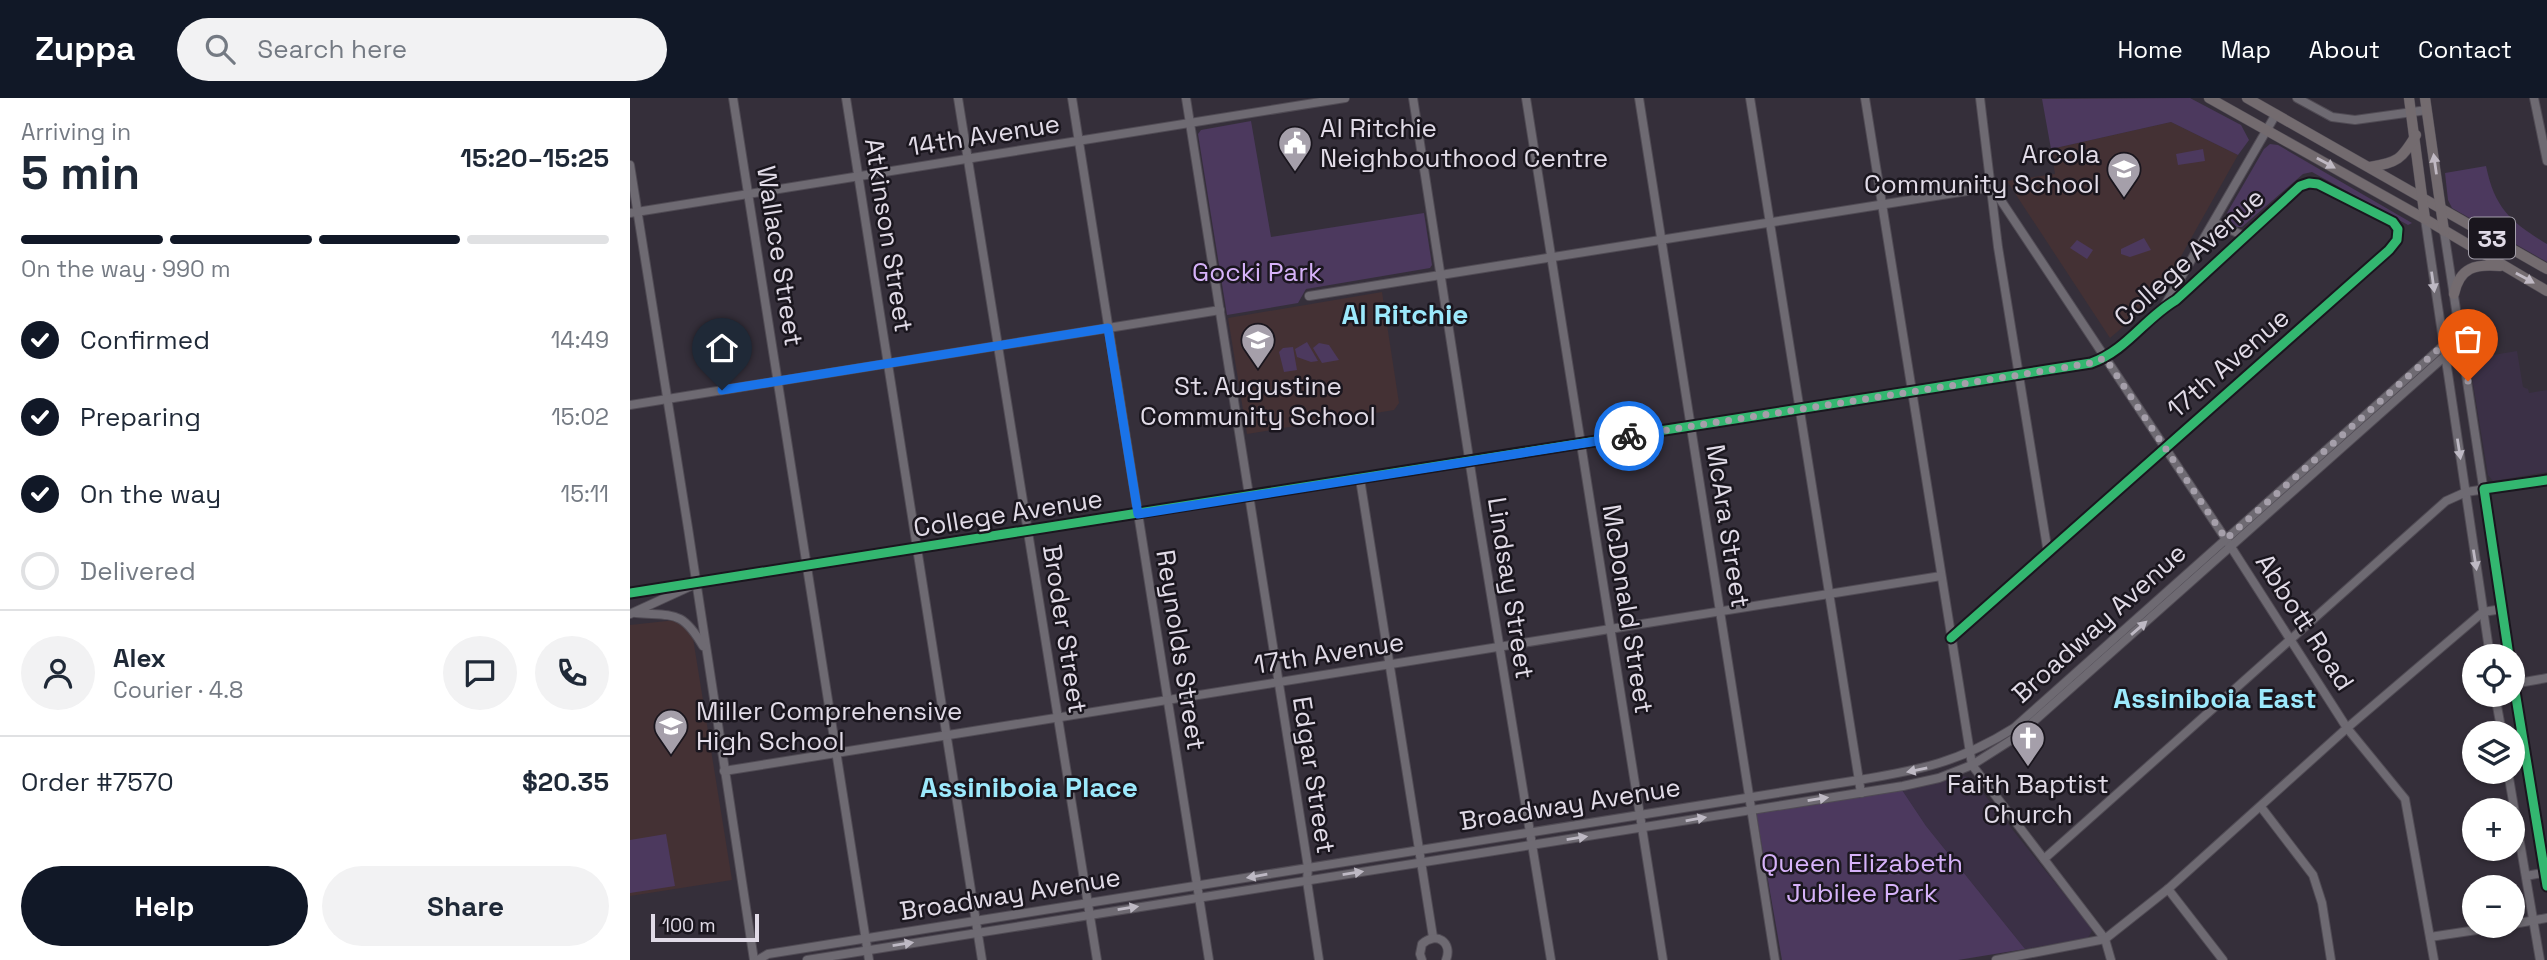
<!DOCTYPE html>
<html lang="en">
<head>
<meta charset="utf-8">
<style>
  :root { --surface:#fff; --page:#f2f2f3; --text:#1f2937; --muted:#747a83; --line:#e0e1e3; --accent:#111827 }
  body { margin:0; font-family:"Space Grotesk",sans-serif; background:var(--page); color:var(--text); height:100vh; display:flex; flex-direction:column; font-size:26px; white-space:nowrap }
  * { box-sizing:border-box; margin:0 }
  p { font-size:23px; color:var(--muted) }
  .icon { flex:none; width:38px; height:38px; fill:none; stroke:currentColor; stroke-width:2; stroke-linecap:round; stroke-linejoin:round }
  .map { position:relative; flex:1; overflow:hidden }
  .panel { display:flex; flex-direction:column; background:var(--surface); width:630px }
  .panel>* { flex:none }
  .controls { position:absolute; left:1832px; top:546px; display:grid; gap:14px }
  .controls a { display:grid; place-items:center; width:63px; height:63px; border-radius:50%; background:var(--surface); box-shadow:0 2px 5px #0004; font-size:35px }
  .scale { position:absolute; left:21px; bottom:18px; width:108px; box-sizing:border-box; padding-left:7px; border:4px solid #e1dbe7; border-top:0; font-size:19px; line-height:24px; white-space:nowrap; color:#e1dbe7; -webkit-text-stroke:5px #1a161e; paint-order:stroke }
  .pin { position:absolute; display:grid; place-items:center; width:60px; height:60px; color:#fff; margin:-72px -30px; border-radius:50% 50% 50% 0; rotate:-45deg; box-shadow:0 0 7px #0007 }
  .pin .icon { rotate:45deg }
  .courier { position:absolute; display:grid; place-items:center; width:70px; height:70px; margin:-35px; border:5px solid #1a73e8; border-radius:50%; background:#fff; color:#222; box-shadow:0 2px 9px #0007 }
  .headline em { font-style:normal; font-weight:600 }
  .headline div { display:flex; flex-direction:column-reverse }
  .headline { display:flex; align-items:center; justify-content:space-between; height:119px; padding:0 21px }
  h1 { font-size:46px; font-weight:600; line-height:52px }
  .bar { display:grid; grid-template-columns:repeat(4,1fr); gap:10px 7px; align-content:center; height:84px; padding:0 21px }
  .bar i { height:9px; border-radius:5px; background:var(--line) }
  .bar .on { background:var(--accent) }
  .bar p { grid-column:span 4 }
  .line { display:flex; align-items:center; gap:18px; padding:0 21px; border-top:2px solid var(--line) }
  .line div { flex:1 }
  .round { display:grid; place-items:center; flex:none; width:74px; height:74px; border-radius:37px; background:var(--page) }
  ol { padding:0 21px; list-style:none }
  li { display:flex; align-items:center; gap:21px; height:77px }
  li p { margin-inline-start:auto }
  li .icon { padding:7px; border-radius:50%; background:var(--accent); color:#fff; stroke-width:4 }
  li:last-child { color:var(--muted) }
  li i { width:38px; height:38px; border:4px solid var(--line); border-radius:50% }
  .cta { display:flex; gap:14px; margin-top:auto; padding:14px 21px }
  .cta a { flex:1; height:80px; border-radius:42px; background:var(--accent); color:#fff; font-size:28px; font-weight:600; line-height:80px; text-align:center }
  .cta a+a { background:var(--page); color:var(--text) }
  header { display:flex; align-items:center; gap:42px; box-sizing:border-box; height:98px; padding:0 35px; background:var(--accent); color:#fff }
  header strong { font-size:33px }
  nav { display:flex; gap:38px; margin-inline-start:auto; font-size:24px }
  .search { width:490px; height:63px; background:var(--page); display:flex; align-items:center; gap:18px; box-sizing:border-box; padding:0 24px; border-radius:38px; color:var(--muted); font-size:26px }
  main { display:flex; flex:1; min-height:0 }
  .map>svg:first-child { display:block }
  .built { fill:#3b3046 }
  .education { fill:#443134 }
  .green { fill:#4c395e }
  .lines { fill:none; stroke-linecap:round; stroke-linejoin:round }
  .minor-casing { stroke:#504b54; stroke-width:10 }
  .major-casing { stroke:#504b54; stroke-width:11 }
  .minor { stroke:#6e6a72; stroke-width:8 }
  .major { stroke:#736b6f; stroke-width:10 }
  .cycleway-casing { stroke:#1a161e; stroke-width:13 }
  .cycleway { stroke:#33b770; stroke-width:9 }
  .oneway { fill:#c0b9c3 }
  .oneway2 { fill:#beb9c4 }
  .done { stroke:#a59faa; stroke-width:7; stroke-dasharray:0 12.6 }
  .route { stroke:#1a73e8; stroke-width:9 }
  .labels { text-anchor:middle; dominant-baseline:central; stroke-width:5; stroke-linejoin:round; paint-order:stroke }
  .shield { fill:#1a161e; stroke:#a5a0ab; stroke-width:2 }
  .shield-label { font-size:24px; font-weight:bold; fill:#e1dbe7 }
  .poi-label { font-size:26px; fill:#e1dbe7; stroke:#1a161e; text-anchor:start }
  .street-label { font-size:26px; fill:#e1dbe7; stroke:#1a161e }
  .park-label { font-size:26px; fill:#d6b2f9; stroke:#1a161e }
  .neighbourhood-label { font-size:28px; font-weight:bold; fill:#9ce9fc; stroke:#1a161e }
</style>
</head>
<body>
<header>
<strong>Zuppa</strong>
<div class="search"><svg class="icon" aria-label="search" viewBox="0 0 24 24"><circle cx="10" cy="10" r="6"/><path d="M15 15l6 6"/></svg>Search here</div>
<nav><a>Home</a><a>Map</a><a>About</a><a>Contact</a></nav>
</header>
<main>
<section class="panel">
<div class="headline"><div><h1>5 min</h1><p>Arriving in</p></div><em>15:20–15:25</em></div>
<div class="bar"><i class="on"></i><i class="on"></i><i class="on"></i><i></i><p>On the way · 990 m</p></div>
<ol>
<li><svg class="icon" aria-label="check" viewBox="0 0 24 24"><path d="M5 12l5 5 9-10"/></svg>Confirmed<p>14:49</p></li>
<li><svg class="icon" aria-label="check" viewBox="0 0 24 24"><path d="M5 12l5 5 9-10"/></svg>Preparing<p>15:02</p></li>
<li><svg class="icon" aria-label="check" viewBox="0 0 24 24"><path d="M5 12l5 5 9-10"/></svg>On the way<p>15:11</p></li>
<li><i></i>Delivered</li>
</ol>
<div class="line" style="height:126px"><a class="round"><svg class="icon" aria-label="person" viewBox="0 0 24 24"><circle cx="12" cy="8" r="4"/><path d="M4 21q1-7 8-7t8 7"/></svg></a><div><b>Alex</b><p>Courier · 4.8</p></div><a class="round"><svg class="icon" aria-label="chat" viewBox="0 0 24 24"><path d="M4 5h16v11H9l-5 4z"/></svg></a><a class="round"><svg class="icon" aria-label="phone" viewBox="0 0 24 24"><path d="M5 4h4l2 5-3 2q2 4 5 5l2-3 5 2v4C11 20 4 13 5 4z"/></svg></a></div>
<div class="line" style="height:91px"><div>Order #7570</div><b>$20.35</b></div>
<div class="cta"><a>Help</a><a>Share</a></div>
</section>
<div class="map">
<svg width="1917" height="862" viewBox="0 0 1917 862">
  <rect width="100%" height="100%" fill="#352f3a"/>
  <g class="built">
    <polygon points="1887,253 1893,289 1898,291 1899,295 1917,292 1917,374 1863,383 1858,377 1839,261"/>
    <polygon points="1329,677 1341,680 1459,827 1462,833 1458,840 1395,851 1296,728 1272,692"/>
  </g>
  <g class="education">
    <polygon points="1541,24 1608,57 1528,199 1480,240 1377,83 1425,76 1421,51"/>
    <polygon points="752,194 769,305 764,312 617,336 598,220"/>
    <polygon points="46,522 62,534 102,782 0,798 0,527"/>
  </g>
  <g class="green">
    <polygon points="1560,0 1611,27 1619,42 1608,57 1541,24 1421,51 1412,1"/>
    <polygon points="621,23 641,139 794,115 802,167 800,170 676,191 668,205 597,217 568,36 571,32"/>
    <polygon points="1640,46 1648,47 1782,125 1778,127 1682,74 1673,76 1612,129 1607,129 1597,121 1597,115 1634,51"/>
    <polygon points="1573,51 1575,63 1548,67 1546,56"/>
    <path d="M1856,68c9,43 25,56 61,78v18l-95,-54 -4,-8 -3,-27z"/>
    <polygon points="1514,140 1521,152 1500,159 1491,156 1491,151"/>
    <polygon points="1447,142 1463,152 1457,161 1440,150"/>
    <polygon points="677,244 688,263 681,264 667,259 665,251"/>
    <polygon points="689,245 699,247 709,262 692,265 683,250"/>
    <polygon points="663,249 667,272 654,274 649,254 653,250"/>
    <polygon points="1272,692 1296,728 1395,851 1328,862 1152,862 1126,714"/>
    <polygon points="36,736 45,788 0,795 0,742"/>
  </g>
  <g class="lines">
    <g class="minor-casing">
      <g id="minor">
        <polyline points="103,0 239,862"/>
        <polyline points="216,0 352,862"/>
        <polyline points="328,0 467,862"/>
        <polyline points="442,0 579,862"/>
        <polyline points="556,0 678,769 677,783 689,862"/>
        <polyline points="783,0 848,418 921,862"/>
        <polyline points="896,0 1033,862"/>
        <polyline points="1009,0 1145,862"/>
        <polyline points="1120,0 1231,695"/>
        <polyline points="1235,0 1342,667 1475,841 1481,862"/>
        <polyline points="1350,0 1368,149 1418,455"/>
        <polyline points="1667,0 1702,19 1725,22 1797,12"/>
        <polyline points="1904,0 1917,63"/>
        <polyline points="0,67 58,430 124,862"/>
        <polyline points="1362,89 1601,449 1717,630 1775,701 1804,862"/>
        <polyline points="0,115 715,0"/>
        <polyline points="1795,121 1860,558"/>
        <polyline points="1584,124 1616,139"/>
        <polyline points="1814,133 1879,558"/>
        <polyline points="679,198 1362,89"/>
        <polyline points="1535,207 1646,16"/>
        <polyline points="0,307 590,212"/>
        <polyline points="730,381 803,839"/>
        <path d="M0,495l1461,-230c35,-12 54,-45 85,-63l124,-114 9,-3 9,1 75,38 5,7 -1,11 -8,10 -438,388"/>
        <path d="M6,515c38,3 46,-3 67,33"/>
        <polyline points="0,516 61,488"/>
        <polyline points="1883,581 1917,788"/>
        <polyline points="1883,586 1917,580"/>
        <polyline points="1865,597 1872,635"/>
        <polyline points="94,673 1311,478"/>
        <polyline points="1878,674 1910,862"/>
        <polyline points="1631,709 1683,777 1692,805 1701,862"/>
        <polyline points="1414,761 1816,403 1836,394 1917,382"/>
        <polyline points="1896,778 1917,774"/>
        <polyline points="1538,791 1593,862"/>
        <polyline points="1883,826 1917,820"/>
        <polyline points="1800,839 1873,828"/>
        <path d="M128,862l10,-6 1091,-174c61,-10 101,-18 155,-52l429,-382 18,-11"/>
        <polyline points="177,862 1273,688 1309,680 1342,667 1386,639 1814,259 1829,239"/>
        <path d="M792,862l-2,-6 2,-10c14,-13 31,-2 24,16"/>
        <polyline points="1366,862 1475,841 1538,791 1717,630 1853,514 1872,511"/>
      </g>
    </g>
    <g class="major-casing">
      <g id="major">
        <polyline points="1579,0 1795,121 1917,193"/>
        <polyline points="1617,0 1917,171"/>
        <polyline points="1779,0 1795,121"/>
        <polyline points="1795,0 1814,133"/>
        <path d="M1740,69c28,-5 31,-7 46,-32"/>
        <path d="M1824,196c6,-27 21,-30 46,-28"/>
      </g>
    </g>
    <use href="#minor" class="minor"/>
    <use href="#major" class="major"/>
    <g class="cycleway-casing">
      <g id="cycleway">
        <path d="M0,495l1461,-230c35,-12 54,-45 85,-63l124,-114 9,-3 9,1 75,38 5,7 -1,11 -8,10 -438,388"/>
        <polyline points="1879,558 1854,391 1917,382"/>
        <polyline points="1883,581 1917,788"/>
      </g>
    </g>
    <use href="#cycleway" class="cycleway"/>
  </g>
  <defs><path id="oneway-solid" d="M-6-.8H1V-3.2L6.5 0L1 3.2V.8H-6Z" transform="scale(1.75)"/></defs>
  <g class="oneway">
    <use href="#oneway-solid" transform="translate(1696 65) rotate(29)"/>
    <use href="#oneway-solid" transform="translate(1805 66) rotate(-98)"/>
    <use href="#oneway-solid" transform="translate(1895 180) rotate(29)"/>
  </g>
  <g class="oneway2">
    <use href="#oneway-solid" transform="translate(1803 184) rotate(82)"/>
    <use href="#oneway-solid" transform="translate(1829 351) rotate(81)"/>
    <use href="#oneway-solid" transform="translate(1845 462) rotate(81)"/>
    <use href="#oneway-solid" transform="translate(1509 530) rotate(-41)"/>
    <use href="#oneway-solid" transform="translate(1287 672) rotate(168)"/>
    <use href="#oneway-solid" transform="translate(1188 701) rotate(-9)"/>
    <use href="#oneway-solid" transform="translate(1066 721) rotate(-10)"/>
    <use href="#oneway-solid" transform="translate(947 740) rotate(-9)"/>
    <use href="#oneway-solid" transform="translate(723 775) rotate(-9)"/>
    <use href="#oneway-solid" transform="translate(627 778) rotate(170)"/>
    <use href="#oneway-solid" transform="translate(498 810) rotate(-9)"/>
    <use href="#oneway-solid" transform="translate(273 846) rotate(-9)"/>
  </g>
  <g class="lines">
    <polyline class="done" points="999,338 1389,277 1461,265 1475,260 1596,441 1812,248 1831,237 1838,283"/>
    <polyline class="route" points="92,292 478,230 508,416 999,338"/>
  </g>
  <defs>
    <g id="civic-pin" transform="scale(1.75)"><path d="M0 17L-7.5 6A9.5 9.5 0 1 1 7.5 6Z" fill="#a59faa" stroke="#1a161e"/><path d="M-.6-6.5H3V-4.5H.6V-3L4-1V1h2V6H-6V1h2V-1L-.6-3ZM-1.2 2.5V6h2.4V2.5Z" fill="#fff"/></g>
    <g id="school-pin" transform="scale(1.75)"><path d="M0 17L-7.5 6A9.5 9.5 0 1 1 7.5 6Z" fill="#a59faa" stroke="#1a161e"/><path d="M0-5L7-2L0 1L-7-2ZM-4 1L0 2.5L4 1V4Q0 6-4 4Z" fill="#fff"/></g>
    <g id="church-pin" transform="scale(1.75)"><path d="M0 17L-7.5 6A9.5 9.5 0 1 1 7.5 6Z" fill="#a59faa" stroke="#1a161e"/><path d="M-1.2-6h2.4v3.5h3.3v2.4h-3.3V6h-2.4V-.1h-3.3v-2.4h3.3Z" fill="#fff"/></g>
  </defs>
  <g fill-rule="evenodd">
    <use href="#civic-pin" x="665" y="45"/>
    <use href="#school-pin" x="1494" y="71"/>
    <use href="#school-pin" x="628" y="242"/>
    <use href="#school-pin" x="41" y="628"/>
    <use href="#church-pin" x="1398" y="640"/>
  </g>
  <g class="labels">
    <rect class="shield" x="1839" y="119.5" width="46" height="41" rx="5"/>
    <g class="shield-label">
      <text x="1862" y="140">33</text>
    </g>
    <g class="poi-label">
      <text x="690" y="30">Al Ritchie<tspan x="690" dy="30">Neighbouthood Centre</tspan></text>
      <text x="1470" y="56" text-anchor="end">Arcola<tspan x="1470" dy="30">Community School</tspan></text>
      <text x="628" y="288" text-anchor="middle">St. Augustine<tspan x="628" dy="30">Community School</tspan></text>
      <text x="66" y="613">Miller Comprehensive<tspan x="66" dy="30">High School</tspan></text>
      <text x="1398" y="686" text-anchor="middle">Faith Baptist<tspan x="1398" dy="30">Church</tspan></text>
    </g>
    <g class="street-label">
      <text transform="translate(354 37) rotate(-9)">14th Avenue</text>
      <text transform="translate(259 137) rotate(81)">Atkinson Street</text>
      <text transform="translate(150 158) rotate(81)">Wallace Street</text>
      <text transform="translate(1559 159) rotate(-42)">College Avenue</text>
      <text transform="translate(1598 265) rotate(-41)">17th Avenue</text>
      <text transform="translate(378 415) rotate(-9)">College Avenue</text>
      <text transform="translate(1098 428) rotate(81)">McAra Street</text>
      <text transform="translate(881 490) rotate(81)">Lindsay Street</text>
      <text transform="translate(998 511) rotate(81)">McDonald Street</text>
      <text transform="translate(1675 524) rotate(57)">Abbott Road</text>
      <text transform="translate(1469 525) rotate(-42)">Broadway Avenue</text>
      <text transform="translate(435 531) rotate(81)">Broder Street</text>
      <text transform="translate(551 552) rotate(81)">Reynolds Street</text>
      <text transform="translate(699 555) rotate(-9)">17th Avenue</text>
      <text transform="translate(684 677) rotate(81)">Edgar Street</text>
      <text transform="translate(940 706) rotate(-9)">Broadway Avenue</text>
      <text transform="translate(380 796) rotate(-9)">Broadway Avenue</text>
    </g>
    <g class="park-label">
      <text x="627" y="174">Gocki Park</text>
      <text x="1232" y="765">Queen Elizabeth<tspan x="1232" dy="30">Jubilee Park</tspan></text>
    </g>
    <g class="neighbourhood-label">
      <text x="775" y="216">Al Ritchie</text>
      <text x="1585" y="600">Assiniboia East</text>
      <text x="399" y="689">Assiniboia Place</text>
    </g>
  </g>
</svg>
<div class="controls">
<a><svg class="icon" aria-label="locate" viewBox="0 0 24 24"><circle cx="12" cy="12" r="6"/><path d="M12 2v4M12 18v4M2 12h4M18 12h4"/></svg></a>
<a><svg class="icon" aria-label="layers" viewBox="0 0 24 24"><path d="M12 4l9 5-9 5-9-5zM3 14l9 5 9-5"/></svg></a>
<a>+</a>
<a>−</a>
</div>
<div class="scale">100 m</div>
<div class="pin" style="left:1838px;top:283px;background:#ea580c"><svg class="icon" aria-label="bag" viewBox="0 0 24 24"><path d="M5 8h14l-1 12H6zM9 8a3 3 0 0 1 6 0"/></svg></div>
<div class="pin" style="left:92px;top:292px;background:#1f2937"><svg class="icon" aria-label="home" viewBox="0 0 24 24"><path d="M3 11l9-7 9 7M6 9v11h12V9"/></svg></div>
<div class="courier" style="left:999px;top:338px"><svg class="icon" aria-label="bike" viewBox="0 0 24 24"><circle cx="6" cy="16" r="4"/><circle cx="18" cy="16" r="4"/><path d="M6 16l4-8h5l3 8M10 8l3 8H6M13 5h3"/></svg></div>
</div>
</main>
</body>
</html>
